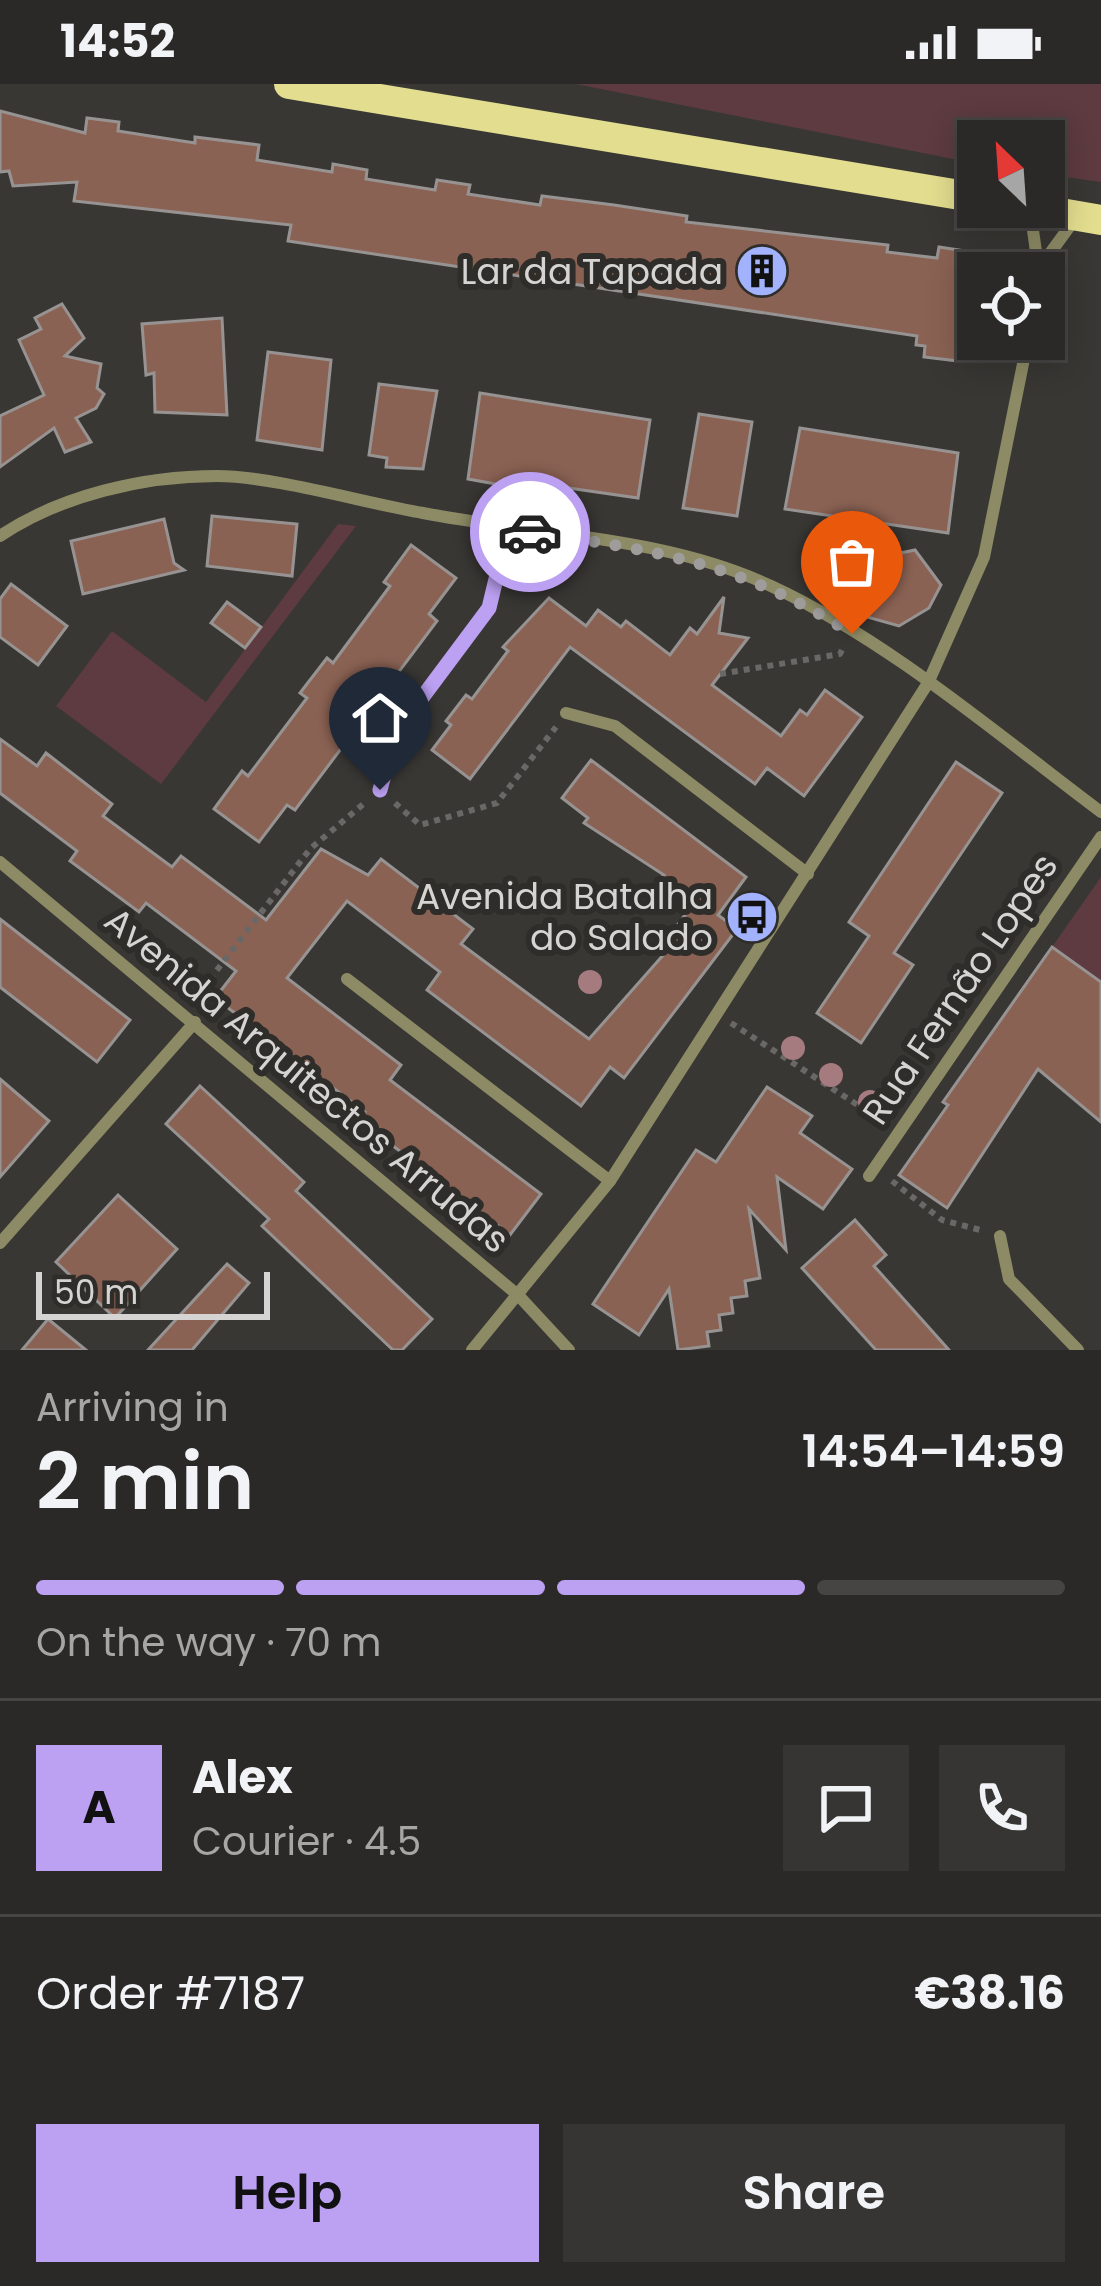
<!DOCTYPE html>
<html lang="en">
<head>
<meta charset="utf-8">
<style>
  :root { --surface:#2b2927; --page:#373533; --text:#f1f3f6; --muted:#a6a6a7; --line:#474544; --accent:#bca0f2 }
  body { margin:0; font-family:Poppins,sans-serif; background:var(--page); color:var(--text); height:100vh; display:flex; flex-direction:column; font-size:45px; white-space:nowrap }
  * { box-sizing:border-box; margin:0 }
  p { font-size:39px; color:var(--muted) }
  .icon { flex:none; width:66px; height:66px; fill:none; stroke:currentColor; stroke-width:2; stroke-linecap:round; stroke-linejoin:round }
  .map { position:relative; height:1266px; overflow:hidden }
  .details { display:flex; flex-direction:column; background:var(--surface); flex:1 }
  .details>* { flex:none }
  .needle { width:78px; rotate:335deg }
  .buttons { position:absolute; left:957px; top:36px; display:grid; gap:24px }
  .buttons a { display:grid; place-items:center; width:108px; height:108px; border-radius:0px; background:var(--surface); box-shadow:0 6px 30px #0003,0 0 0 3px var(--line); font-size:60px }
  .scale { position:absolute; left:36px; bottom:30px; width:234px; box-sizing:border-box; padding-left:12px; border:6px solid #d5d4d2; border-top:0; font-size:33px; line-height:42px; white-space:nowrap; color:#d5d4d2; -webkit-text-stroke:9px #2f2d2a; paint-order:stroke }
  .pin { position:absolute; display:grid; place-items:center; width:102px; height:102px; color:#fff; margin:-123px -51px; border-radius:50% 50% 50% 0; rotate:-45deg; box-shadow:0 0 12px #0007 }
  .pin .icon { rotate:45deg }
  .courier { position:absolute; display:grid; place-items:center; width:120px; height:120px; margin:-60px; border:9px solid #bca0f2; border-radius:50%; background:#fff; color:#222; box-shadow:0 3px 15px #0007 }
  .summary em { font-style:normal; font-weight:600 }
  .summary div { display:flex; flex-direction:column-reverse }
  .summary { display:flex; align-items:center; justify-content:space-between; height:204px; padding:0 36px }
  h1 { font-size:78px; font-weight:600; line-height:90px }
  .bar { display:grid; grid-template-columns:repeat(4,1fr); gap:18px 12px; align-content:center; height:144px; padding:0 36px }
  .bar i { height:15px; border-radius:9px; background:var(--line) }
  .bar .on { background:var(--accent) }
  .bar p { grid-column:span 4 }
  .line { display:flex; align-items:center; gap:30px; padding:0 36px; border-top:3px solid var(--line) }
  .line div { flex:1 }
  .round { display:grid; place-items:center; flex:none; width:126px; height:126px; border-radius:0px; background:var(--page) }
  .action { display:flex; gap:24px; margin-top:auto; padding:24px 36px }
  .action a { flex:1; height:138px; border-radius:0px; background:var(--accent); color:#111; font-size:48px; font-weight:600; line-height:138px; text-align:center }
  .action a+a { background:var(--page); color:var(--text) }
  .status { display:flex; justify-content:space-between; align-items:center; height:84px; padding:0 60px; background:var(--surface); direction:ltr }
  .status svg { height:33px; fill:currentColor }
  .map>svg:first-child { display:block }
  .green { fill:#5d3b40 }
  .building { fill:#8a6253; stroke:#979392; stroke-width:3 }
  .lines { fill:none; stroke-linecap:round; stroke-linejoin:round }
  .path { stroke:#6a6866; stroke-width:6; stroke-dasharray:6 6; stroke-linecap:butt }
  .minor { stroke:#8d8b65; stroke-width:12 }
  .primary { stroke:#e3dd8f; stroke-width:30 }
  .tree { fill:#a57b7f }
  .done { stroke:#9e9d9b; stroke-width:12; stroke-dasharray:0 21.6 }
  .route { stroke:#bca0f2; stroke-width:15 }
  .labels { text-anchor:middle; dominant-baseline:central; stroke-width:12; stroke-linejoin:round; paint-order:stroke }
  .poi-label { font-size:36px; fill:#d5d4d2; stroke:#2f2d2a; text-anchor:end }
  .street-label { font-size:36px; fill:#d5d4d2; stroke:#2f2d2a }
</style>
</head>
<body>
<div class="status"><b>14:52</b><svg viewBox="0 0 49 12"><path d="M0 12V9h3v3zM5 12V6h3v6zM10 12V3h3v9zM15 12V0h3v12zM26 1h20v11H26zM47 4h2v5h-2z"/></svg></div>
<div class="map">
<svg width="1101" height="1266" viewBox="0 0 1101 1266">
  <rect width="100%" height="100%" fill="#393734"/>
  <g class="green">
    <polygon points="576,0 1101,0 1101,98 1044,90 1044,57 978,57 978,80"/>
    <polygon points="338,440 356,442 161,700 56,622 112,547 206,618"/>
    <polygon points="1101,793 1101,897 1100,897 1052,863"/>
  </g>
  <g class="building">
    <polygon points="0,27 85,49 87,34 119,38 118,47 195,59 195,53 259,61 257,76 332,88 333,80 367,86 366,95 435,106 437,96 470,101 468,110 540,121 542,112 614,121 687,132 686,138 888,161 887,168 937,174 939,163 972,168 970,179 981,180 969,268 959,267 958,277 924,273 925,262 916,261 917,252 288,157 291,141 74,117 77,98 13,102 9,87 0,88"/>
    <polygon points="62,220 84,254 65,272 101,280 97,304 104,310 96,324 76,334 91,358 65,368 54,344 0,383 0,332 44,311 19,256 41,245 35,234"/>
    <polygon points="222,234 227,331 155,328 154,289 146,291 142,240"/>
    <polygon points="268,268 331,276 322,366 257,356"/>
    <polygon points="379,300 437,307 423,385 386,383 387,374 369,371"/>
    <polygon points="480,309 650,336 638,414 513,396 512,403 468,395"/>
    <polygon points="699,330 752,338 737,432 683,424"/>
    <polygon points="800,344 958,369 948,449 785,425"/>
    <polygon points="212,432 297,440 292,492 207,482"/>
    <polygon points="164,435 174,479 184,486 83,510 71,457"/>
    <polygon points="411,461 456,494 429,530 437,537 295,726 287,721 259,758 214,725 242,687 248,692 307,614 300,609 327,574 333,579 390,502 384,498"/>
    <polygon points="915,466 941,501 929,524 899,542 853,529 849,520 836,519 823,499 843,481"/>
    <polygon points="11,500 67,542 38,581 0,553 0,515"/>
    <polygon points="724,513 719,549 748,554 712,601 781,652 800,626 807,631 825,606 862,633 804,712 767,684 755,700 570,563 470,695 432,666 451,641 446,637 466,611 472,615 508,567 503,563 549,514 586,542 598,526 621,543 626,537 670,571 690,544 697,550"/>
    <polygon points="227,518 261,543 245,564 211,539"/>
    <polygon points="0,655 37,682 46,669 112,720 103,732 172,783 181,772 266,836 321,765 368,791 381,775 473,845 461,860 589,955 665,869 659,865 692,822 659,797 664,791 584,739 588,734 562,714 591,676 746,793 718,831 737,845 624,994 610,983 581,1022 427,906 440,888 347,817 287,894 401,981 390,996 541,1110 510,1151 359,1036 365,1028 215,914 236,887 146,819 139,828 70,777 77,767 0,709"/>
    <polygon points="956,678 1002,709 894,869 913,881 861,959 817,929 869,852 849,838"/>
    <polygon points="0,835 130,936 97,978 0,903"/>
    <polygon points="1052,863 1101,898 1101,1038 1038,985 947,1124 899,1091 948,1021 943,1018"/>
    <polygon points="0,995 49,1037 0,1093"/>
    <polygon points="200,1002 304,1098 296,1107 432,1235 402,1266 393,1266 262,1142 269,1135 166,1040"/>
    <polygon points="767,1003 812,1032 800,1049 852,1085 823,1125 777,1093 786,1166 749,1125 760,1194 745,1197 747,1212 731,1214 733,1229 719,1231 721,1246 707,1248 709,1262 678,1266 669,1205 639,1251 593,1220 696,1066 716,1078"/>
    <polygon points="118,1111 177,1165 115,1234 56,1178"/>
    <polygon points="855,1136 886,1171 874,1182 949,1266 876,1266 802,1184"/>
    <polygon points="227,1180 249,1199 192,1266 148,1266"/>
    <polygon points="48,1235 86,1266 22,1266"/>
  </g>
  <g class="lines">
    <g class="path">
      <polyline points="720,590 840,570 843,564"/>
      <polyline points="395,719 420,741 497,719 556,643"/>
      <polyline points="201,918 207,899 310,765 367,717"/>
      <polyline points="731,939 881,1036"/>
      <polyline points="892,1097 942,1136 984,1147"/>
    </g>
    <g class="minor">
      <polyline points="1030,125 1039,189"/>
      <polyline points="1040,183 1075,135"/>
      <path d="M0,452c61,-41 144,-60 217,-60 55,0 148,27 206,37 114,22 241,23 348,73 117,54 227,149 330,226"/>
      <polyline points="566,629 615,642 808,790"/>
      <polyline points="380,706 395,649 489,523 509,445"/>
      <polyline points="0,778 519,1212 569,1266"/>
      <polyline points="347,895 610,1097"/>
      <polyline points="869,1092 1101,753"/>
      <polyline points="1000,1152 1009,1195 1078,1266"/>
      <polyline points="0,1159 195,938"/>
      <polyline points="472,1266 610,1097 928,599 984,473 1028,255"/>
    </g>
    <g class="primary">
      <polyline points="289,0 978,114"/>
      <polyline points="1026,123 1101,136"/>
    </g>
  </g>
  <g class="tree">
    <circle cx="590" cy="898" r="12"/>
    <circle cx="793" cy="964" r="12"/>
    <circle cx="831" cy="991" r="12"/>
    <circle cx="870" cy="1018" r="12"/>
  </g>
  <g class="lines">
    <path class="done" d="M530,448c125,18 215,32 322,102"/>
    <polyline class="route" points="380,706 395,650 489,524 508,445 530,448"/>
  </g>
  <defs>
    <g id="building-disc" transform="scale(2.7)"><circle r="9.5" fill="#a3b2fd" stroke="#2f2d2a"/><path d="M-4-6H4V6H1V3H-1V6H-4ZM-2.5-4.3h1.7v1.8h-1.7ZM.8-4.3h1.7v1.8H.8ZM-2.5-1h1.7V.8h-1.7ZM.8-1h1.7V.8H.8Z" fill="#111"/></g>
    <g id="bus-disc" transform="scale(2.7)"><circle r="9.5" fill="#a3b2fd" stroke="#2f2d2a"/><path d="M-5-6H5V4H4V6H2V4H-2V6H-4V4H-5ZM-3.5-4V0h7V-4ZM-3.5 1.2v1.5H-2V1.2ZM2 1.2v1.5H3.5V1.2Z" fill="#111"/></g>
  </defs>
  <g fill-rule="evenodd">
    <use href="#building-disc" x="762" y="187"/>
    <use href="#bus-disc" x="752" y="833"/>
  </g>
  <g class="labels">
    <g class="poi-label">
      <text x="723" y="187">Lar da Tapada</text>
      <text x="713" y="812">Avenida Batalha<tspan x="713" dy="41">do Salado</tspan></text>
    </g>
    <g class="street-label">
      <text transform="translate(960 905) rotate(-56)">Rua Fernão Lopes</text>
      <text transform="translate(307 996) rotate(40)">Avenida Arquitectos Arrudas</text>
    </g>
  </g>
</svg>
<div class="buttons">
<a><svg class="needle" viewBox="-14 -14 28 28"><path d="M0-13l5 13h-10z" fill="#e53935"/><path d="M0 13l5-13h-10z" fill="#a6a6a7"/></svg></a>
<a><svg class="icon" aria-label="locate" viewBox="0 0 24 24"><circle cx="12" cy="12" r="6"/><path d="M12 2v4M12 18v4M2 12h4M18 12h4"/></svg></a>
</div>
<div class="scale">50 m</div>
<div class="pin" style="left:852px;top:550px;background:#ea580c"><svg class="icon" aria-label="bag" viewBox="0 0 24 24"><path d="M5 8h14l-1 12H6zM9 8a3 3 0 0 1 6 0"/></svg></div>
<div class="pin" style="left:380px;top:706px;background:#1f2937"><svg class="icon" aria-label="home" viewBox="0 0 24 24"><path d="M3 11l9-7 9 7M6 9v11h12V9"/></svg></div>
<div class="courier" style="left:530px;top:448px"><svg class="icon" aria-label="car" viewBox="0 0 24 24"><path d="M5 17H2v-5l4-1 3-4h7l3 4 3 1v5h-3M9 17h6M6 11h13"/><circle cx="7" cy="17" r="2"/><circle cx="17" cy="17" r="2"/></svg></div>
</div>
<section class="details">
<div class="summary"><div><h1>2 min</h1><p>Arriving in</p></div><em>14:54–14:59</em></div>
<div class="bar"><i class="on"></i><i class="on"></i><i class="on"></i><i></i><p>On the way · 70 m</p></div>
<div class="line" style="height:216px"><b class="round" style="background:var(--accent);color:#111">A</b><div><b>Alex</b><p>Courier · 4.5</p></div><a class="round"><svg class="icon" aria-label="chat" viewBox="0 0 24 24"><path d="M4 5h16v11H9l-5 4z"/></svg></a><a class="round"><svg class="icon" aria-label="phone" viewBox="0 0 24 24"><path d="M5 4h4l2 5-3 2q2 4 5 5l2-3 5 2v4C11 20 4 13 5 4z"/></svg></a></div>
<div class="line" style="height:156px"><div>Order #7187</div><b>€38.16</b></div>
<div class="action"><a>Help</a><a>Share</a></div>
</section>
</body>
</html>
